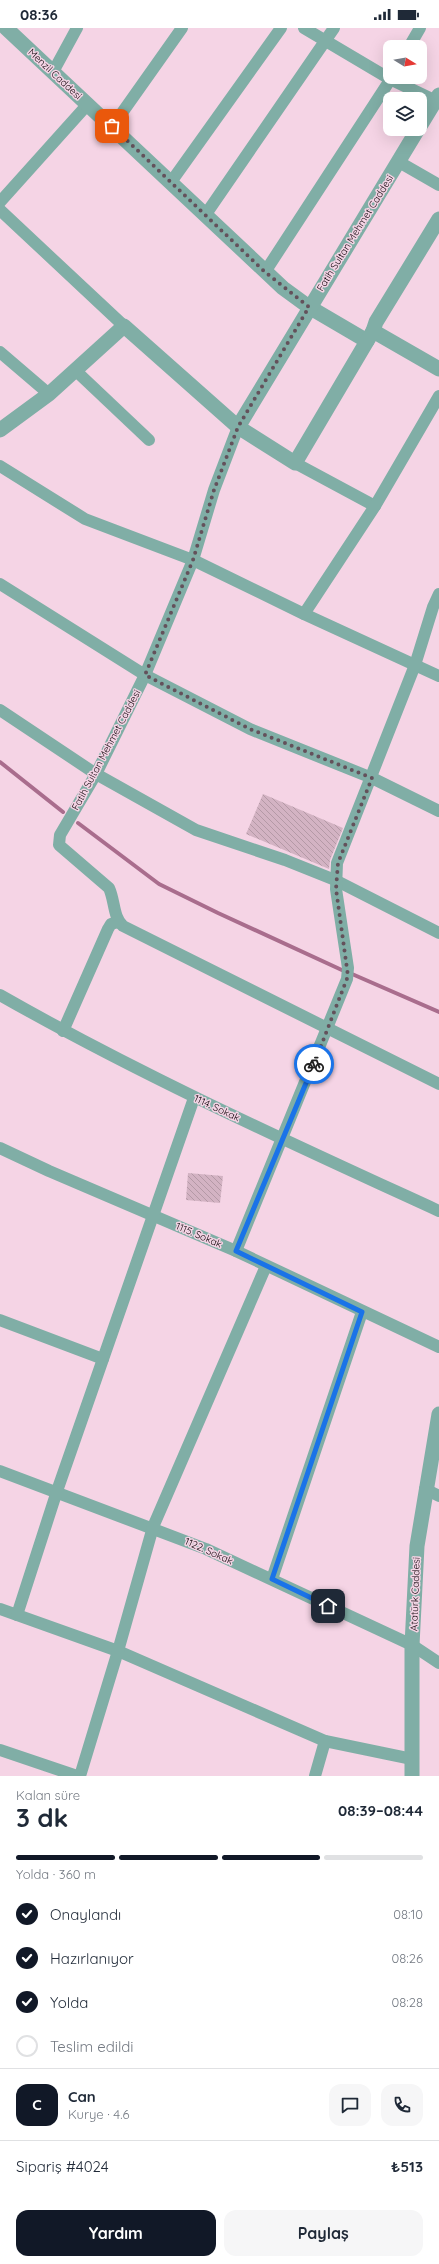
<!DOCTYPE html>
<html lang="tr">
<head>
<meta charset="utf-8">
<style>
  :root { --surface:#fff; --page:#f6f6f7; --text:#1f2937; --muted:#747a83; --line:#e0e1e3; --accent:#111827 }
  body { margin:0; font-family:Quicksand,sans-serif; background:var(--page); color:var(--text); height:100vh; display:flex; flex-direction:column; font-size:15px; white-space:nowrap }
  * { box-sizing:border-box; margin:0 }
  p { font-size:13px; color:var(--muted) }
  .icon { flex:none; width:22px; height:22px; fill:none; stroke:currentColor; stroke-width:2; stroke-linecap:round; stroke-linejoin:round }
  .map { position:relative; height:1748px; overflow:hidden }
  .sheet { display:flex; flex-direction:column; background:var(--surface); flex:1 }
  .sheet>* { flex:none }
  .needle { width:26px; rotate:101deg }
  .tools { position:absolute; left:383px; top:12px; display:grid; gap:8px }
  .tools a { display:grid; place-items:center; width:44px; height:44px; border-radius:8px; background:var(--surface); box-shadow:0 4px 16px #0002; font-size:20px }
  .pin { position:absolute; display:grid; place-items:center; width:34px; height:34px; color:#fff; margin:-17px; border-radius:8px; box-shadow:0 2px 6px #0006 }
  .courier { position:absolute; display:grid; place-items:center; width:40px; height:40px; margin:-20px; border:3px solid #1a73e8; border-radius:50%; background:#fff; color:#222; box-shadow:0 1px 5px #0007 }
  .headline em { font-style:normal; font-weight:700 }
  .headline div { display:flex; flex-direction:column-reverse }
  .headline { display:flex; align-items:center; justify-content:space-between; height:68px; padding:0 16px }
  h1 { font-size:26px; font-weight:700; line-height:30px }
  .bar { display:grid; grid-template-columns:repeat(4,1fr); gap:6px 4px; align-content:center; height:48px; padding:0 16px }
  .bar i { height:5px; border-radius:3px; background:var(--line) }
  .bar .selected { background:var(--accent) }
  .bar p { grid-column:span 4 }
  .line { display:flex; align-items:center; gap:10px; padding:0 16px; border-top:1px solid var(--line) }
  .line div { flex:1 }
  .round { display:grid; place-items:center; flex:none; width:42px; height:42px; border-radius:12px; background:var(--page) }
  ol { padding:0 16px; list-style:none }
  li { display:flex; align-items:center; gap:12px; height:44px }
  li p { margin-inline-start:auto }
  li .icon { padding:4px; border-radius:50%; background:var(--accent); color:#fff; stroke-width:4 }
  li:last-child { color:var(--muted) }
  li i { width:22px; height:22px; border:2px solid var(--line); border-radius:50% }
  .action { display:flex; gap:8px; margin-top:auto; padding:8px 16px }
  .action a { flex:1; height:46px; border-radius:12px; background:var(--accent); color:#fff; font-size:16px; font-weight:700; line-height:46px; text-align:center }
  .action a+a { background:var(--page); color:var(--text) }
  .status { display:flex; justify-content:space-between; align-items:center; height:28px; padding:0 20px; background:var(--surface); direction:ltr }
  .status svg { height:11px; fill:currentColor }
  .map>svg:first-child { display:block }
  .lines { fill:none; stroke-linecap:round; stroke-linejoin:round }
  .stream { stroke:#a96d8d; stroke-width:4 }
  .building { fill:url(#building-back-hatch) }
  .minor { stroke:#80aea6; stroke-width:12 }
  .tertiary { stroke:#80aea6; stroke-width:15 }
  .done { stroke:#63515b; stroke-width:4; stroke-dasharray:0 7.2 }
  .route { stroke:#1a73e8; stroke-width:5 }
  .labels { text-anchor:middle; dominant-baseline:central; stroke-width:3; stroke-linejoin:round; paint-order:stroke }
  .street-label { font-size:10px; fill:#150b10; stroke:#f5d4e5 }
</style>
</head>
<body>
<div class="status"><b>08:36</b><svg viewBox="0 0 49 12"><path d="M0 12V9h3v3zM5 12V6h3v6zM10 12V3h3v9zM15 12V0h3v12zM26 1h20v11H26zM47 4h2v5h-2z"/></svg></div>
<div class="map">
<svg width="439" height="1748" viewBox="0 0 439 1748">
  <defs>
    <pattern id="building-back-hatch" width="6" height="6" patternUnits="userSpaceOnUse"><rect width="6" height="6" fill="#d3b3c3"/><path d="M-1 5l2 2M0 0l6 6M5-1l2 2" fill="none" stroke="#b499a6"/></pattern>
  </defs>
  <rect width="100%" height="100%" fill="#f5d4e5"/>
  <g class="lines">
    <g class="stream">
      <polyline points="0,734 63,784"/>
      <polyline points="78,795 159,856 218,885 344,943"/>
      <polyline points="352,946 439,984"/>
    </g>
  </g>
  <g class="building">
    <polygon points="263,766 343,800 330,832 329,841 246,806"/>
    <polygon points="188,1145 223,1148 220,1175 186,1172"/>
  </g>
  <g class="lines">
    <g class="minor">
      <polyline points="304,0 390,51 436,73"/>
      <polyline points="409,19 420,0"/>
      <polyline points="53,44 77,0"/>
      <polyline points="112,99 182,0"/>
      <polyline points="399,134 439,157"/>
      <polyline points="171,154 281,0"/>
      <polyline points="0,174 88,76"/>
      <polyline points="0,182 124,298"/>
      <polyline points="206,186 334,0"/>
      <polyline points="265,244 392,49"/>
      <polyline points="0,324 49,366"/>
      <polyline points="75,342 149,412"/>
      <path d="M238,399l-24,63 -21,70 -48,115 -49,99 -36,61 -1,10 50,43c6,13 4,29 14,38l316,158"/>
      <polyline points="295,435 375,478"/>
      <polyline points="0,438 85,491 193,532 304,586 439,648"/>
      <polyline points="0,556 145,647 250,701 372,750 439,783"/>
      <polyline points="304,586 375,478 439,368"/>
      <polyline points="0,682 96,746 196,802 285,832 335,852 439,905"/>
      <path d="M0,967c142,81 291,148 439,216"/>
      <polyline points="63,1003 108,901 111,896 118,894"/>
      <polyline points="0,1120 49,1143 236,1223 439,1319"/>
      <polyline points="236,1223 347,951 348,940 336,861 337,835 415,637 433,579 439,566"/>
      <polyline points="0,1292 103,1331"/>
      <polyline points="0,1443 206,1521 412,1617 439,1635"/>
      <polyline points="425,1461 439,1468"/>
      <polyline points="272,1551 362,1284"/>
      <polyline points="0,1581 118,1623 325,1713 412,1731"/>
      <polyline points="17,1587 57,1463 194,1070"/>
      <polyline points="0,1722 77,1748"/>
      <polyline points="80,1748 118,1623 153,1499 266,1238"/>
      <polyline points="315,1748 325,1713"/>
    </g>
    <g class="tertiary">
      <polyline points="6,0 283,260 309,279 367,313"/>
      <polyline points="420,98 439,67"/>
      <polyline points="373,303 439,341"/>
      <polyline points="238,399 418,101"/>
      <polyline points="0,402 49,366 124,298 238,399 295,435 373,303 376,294 439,191"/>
      <polyline points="412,1748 412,1617 417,1518 439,1386"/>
    </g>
  </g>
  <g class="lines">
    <polyline class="done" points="112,98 265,244 309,279 238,399 214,462 193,532 145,647 250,701 372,750 338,835 336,861 348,948 314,1036"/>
    <polyline class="route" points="314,1036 236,1223 362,1284 272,1551 328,1578"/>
  </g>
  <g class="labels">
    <g class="street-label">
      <text transform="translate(55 46) rotate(43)">Menzil Caddesi</text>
      <text transform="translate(355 205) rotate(-58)">Fatih Sultan Mehmet Caddesi</text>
      <text transform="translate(106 722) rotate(-62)">Fatih Sultan Mehmet Caddesi</text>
      <text transform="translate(217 1080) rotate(25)">1114. Sokak</text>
      <text transform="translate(199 1207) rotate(23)">1115. Sokak</text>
      <text transform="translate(209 1523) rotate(24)">1122. Sokak</text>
      <text transform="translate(415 1566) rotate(-88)">Atatürk Caddesi</text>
    </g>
  </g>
</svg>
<div class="tools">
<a><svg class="needle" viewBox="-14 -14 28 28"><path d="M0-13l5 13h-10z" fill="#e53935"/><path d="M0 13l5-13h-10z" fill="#747a83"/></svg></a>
<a><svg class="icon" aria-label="layers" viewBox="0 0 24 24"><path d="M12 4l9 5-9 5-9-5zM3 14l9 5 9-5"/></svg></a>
</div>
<div class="pin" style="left:112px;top:98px;background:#ea580c"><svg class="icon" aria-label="bag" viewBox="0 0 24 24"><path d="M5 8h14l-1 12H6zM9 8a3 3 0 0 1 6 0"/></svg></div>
<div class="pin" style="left:328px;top:1578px;background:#1f2937"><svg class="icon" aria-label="home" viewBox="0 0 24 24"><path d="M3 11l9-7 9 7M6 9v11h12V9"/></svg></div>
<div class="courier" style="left:314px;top:1036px"><svg class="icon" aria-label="bike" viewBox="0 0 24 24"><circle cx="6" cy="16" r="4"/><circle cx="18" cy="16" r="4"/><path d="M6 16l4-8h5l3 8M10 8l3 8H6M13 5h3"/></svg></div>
</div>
<section class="sheet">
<div class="headline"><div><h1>3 dk</h1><p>Kalan süre</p></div><em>08:39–08:44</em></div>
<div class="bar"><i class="selected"></i><i class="selected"></i><i class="selected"></i><i></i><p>Yolda · 360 m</p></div>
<ol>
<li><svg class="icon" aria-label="check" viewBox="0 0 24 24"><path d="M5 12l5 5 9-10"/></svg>Onaylandı<p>08:10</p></li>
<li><svg class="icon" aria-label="check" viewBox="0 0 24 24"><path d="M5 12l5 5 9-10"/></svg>Hazırlanıyor<p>08:26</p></li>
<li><svg class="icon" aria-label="check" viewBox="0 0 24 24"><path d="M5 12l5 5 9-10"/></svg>Yolda<p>08:28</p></li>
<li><i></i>Teslim edildi</li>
</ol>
<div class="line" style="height:72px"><b class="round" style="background:var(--accent);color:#fff">C</b><div><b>Can</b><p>Kurye · 4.6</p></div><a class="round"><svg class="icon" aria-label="chat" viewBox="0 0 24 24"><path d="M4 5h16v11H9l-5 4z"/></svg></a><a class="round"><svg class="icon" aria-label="phone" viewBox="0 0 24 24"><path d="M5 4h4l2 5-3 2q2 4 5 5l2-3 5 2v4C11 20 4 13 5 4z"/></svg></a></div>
<div class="line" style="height:52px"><div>Sipariş #4024</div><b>₺513</b></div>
<div class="action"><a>Yardım</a><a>Paylaş</a></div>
</section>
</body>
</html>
